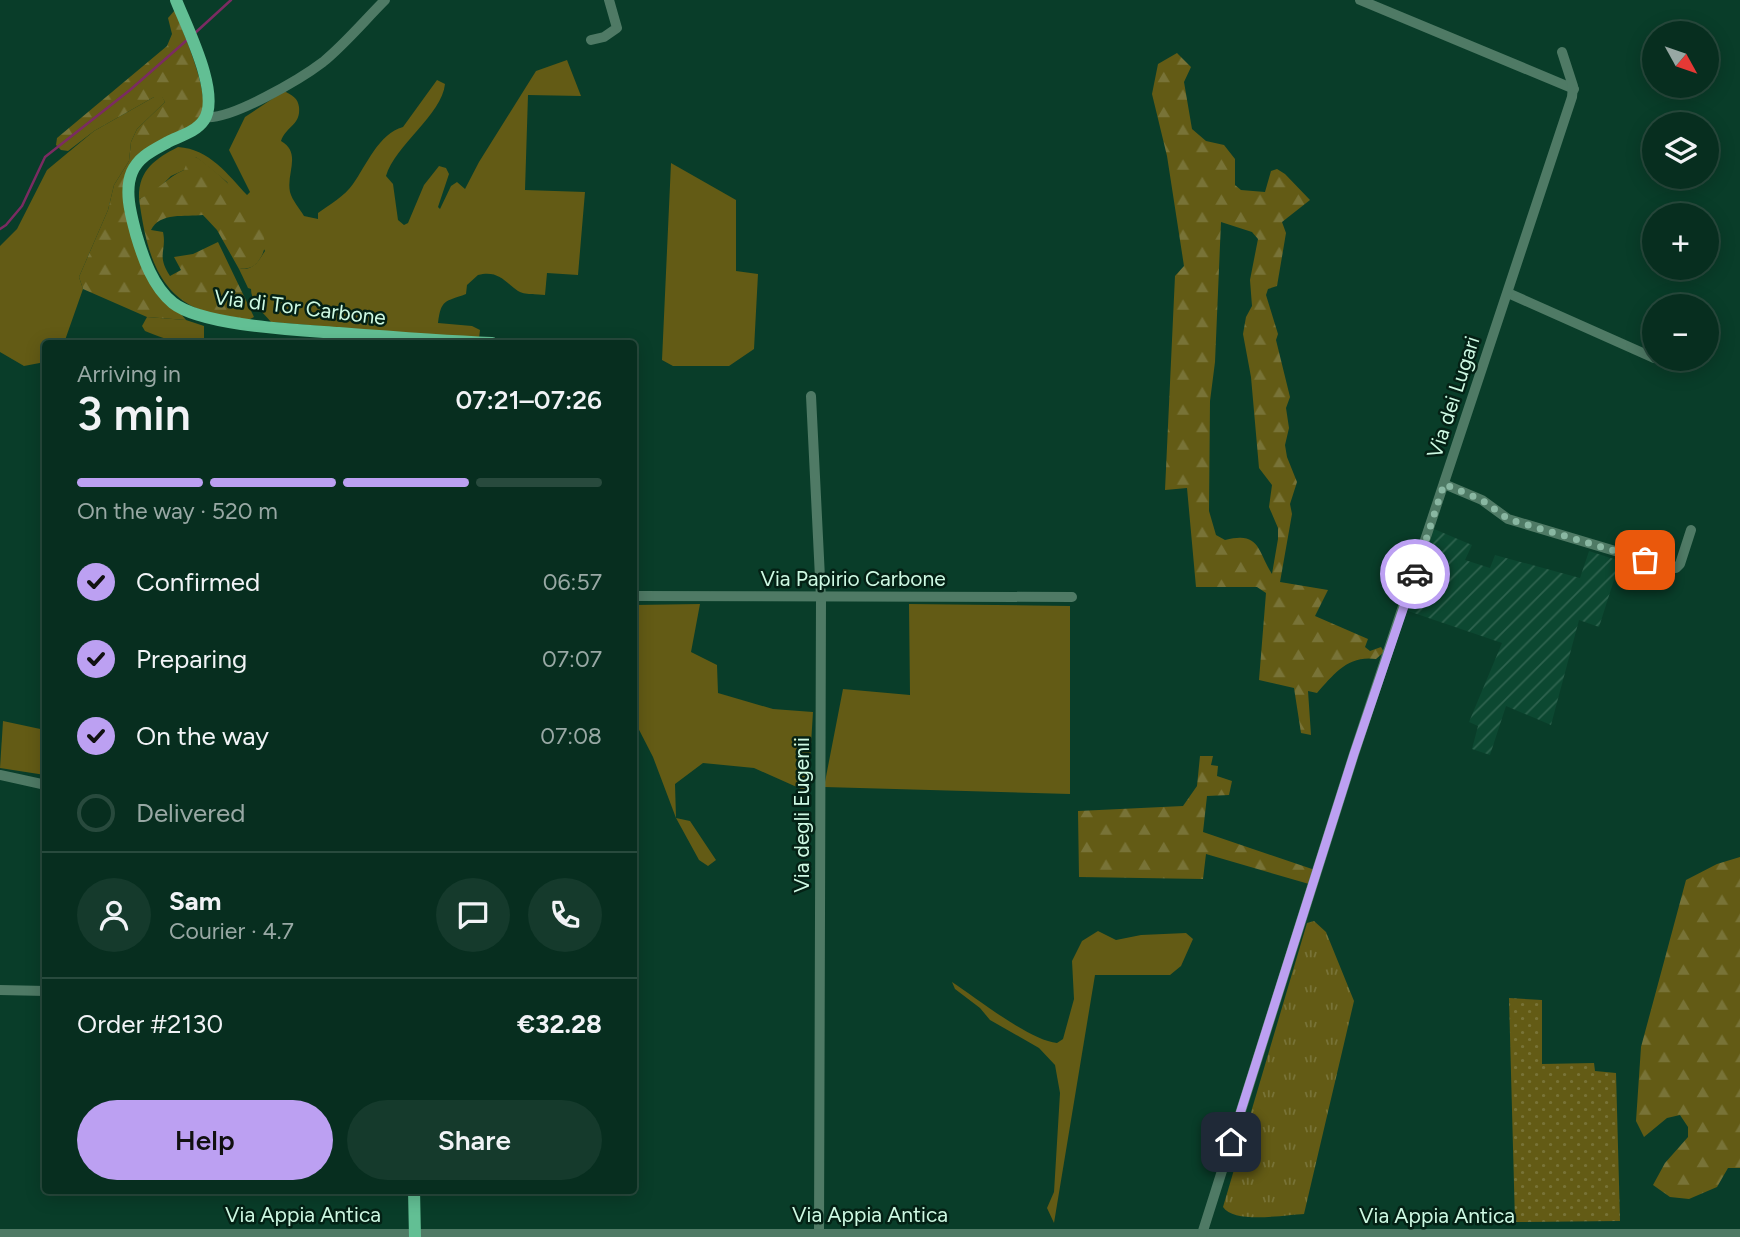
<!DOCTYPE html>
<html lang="en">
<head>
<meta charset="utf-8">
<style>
  :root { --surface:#072e1f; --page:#153a2c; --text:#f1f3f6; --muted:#98a8a4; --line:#284a3d; --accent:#bca0f2 }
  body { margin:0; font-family:Figtree,sans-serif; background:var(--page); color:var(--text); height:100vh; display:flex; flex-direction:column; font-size:26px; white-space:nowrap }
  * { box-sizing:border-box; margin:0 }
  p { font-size:23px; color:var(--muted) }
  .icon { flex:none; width:38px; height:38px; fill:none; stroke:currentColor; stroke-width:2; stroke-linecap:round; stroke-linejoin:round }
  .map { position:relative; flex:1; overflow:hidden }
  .details { position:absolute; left:42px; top:340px; width:595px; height:854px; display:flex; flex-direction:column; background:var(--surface); border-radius:7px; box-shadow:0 4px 18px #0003,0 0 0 2px var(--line) }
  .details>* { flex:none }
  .needle { width:46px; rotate:130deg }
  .controls { position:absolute; left:1642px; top:21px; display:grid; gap:14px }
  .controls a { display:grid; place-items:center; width:77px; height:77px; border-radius:50%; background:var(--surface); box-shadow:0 4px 18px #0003,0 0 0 2px var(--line); font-size:35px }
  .pin { position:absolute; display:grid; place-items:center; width:60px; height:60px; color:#fff; margin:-30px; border-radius:14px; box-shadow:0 4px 10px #0006 }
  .courier { position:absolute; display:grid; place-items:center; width:70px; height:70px; margin:-35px; border:5px solid #bca0f2; border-radius:50%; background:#fff; color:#222; box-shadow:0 2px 9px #0007 }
  .overview em { font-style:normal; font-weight:600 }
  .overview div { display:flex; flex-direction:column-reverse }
  .overview { display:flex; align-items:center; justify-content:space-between; height:119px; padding:0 35px }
  h1 { font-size:46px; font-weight:600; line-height:52px }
  .bar { display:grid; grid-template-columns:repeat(4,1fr); gap:10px 7px; align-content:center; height:84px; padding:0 35px }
  .bar i { height:9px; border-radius:5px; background:var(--line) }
  .bar .selected { background:var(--accent) }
  .bar p { grid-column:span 4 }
  .line { display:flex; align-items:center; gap:18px; padding:0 35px; border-top:2px solid var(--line) }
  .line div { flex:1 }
  .round { display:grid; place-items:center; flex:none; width:74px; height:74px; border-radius:37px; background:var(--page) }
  ol { padding:0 35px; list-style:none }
  li { display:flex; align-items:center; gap:21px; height:77px }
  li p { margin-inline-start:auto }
  li .icon { padding:7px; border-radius:50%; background:var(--accent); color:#111; stroke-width:4 }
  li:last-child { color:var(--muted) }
  li i { width:38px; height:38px; border:4px solid var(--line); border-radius:50% }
  .cta { display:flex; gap:14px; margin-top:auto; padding:14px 35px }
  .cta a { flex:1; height:80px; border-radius:42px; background:var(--accent); color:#111; font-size:28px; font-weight:600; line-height:80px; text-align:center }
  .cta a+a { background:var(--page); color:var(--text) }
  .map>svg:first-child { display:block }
  .industrial { fill:url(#industrial-furrows) }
  .grass { fill:#635b15 }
  .forest { fill:url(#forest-firs); fill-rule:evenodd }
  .park { fill:url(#park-tufts) }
  .garden { fill:url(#garden-dots) }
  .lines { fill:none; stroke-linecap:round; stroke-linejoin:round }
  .stream { stroke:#7b2b62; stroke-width:2.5 }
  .minor { stroke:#4f7a65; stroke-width:10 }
  .major { stroke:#62bf94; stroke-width:12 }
  .done { stroke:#89b7a2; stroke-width:7; stroke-dasharray:0 12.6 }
  .route { stroke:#bca0f2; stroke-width:9 }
  .labels { text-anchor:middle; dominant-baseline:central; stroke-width:5; stroke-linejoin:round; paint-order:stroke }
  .street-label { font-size:21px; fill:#cef9e3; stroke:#042115 }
</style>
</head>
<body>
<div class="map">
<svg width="1740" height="1237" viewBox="0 0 1740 1237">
  <defs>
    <pattern id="industrial-furrows" width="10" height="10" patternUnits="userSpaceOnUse" patternTransform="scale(1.75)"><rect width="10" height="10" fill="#0c4831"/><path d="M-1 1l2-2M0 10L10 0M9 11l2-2" fill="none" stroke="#2e634f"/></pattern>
    <pattern id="forest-firs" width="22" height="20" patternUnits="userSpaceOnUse" patternTransform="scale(1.75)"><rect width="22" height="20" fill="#635b15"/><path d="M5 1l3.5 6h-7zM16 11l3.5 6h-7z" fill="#787337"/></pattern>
    <pattern id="park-tufts" width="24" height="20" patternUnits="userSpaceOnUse" patternTransform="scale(1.75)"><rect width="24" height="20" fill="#635b15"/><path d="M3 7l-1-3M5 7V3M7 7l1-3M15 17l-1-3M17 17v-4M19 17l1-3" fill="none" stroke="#787337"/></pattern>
    <pattern id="garden-dots" width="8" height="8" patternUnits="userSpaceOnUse" patternTransform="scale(1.75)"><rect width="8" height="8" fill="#635b15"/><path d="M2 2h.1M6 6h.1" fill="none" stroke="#787337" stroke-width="1.8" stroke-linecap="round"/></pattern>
  </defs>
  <rect width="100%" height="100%" fill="#093d29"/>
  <polygon class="industrial" points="1434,529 1472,545 1465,560 1490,568 1495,555 1580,578 1589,551 1620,561 1599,627 1579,620 1551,725 1506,706 1490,755 1472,749 1478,726 1469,722 1502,643 1408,611"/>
  <g class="grass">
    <path d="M567,60l14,36 -53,-1 -3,95 60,2 -7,83 -31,-2 -2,22c-8,-1 -21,0 -27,-4 -14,-10 -20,-21 -40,-16l-11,10 -1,9c-21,8 -25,5 -28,29l34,3 8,4 -1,9 -208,-17c-8,-9 -20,-20 -20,-33l-3,-1 -9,-19c15,1 18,-6 26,-18l-38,-69 -31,-25 -12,13 -13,6 -17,17 -15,6c-1,-29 16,-40 39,-52 32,2 50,28 69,48l3,-3 -21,-42 16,-33 39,-26c8,4 14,7 15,16 2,18 -13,19 -18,34 21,12 5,32 9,51 2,8 10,17 14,24l14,3v-6c11,-8 27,-17 35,-29 13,-18 26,-51 50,-57l34,-47 8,4c-3,31 -50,61 -59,92l7,8 5,36 6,5 4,-2 16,-38 15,-19 7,2 3,6 -11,33 2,2 11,-23 6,-4 8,7 14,-27 57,-91z"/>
    <polygon points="162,96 165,102 137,129 131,142 129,161 114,185 108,210 79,277 83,289 64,343 46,343 45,362 24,366 0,352 0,246 17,229 47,170 94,131 154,97"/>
    <polygon points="671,163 736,200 736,271 758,274 754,349 729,366 673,366 662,360"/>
    <path d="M147,317l39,3 18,6v14c-19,7 -42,-2 -59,-9l-3,-5z"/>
    <polygon points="700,604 691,652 717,665 718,693 773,709 813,712 808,792 754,768 703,763 675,784 676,818 690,821 716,860 708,866 699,860 676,818 653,757 634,720 634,605"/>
    <polygon points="909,604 1070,606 1070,794 824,787 843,689 910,695"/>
    <polygon points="3,721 45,730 45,775 0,768"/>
    <path d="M1098,931l18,9 25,-5 45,-2 7,6 -12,27 -11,9h-75l-41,248 -7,-15 7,-16 6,-99 -5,-28 -16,-17 -49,-28 -10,-12 -25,-19 -3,-7c26,17 77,58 105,61l6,-4 11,-40 -2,-38 10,-20z"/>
  </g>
  <g class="forest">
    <path d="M175,10c8,23 35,82 27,104 -5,14 -57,46 -71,57l11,96 44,53 -39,-3 -64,-28 -4,-12 29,-67 6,-25 15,-24 2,-19 6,-13 28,-27 -3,-5h-8l-60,34 -26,20 -7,-1 -5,-5 1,-7 110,-92 5,-12 -4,-16z"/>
    <path d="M1177,53l14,14 -7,15 8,47 14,12 18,4 11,14v26l6,5 24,2 6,-21 6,-2 8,5 25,26 -28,22 4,11 -9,53 -9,3 -2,6 12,39 -2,6 14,57 -4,11 3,20 -4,17 2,12 10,25 -7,22 2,10 -12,68 48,8 -13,26 53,23 -3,8 5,4 11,-4 3,5 -8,7c-28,-4 -42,15 -59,34l-9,-2 3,44 -10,-2 -7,-45 -35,-8 7,-87 -9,-6h-61l-9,-99 -22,2 10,-214 9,-10 -17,-110 -15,-62 6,-30zM1221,222l31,10 6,7 -8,41 2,26 -6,11 -3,17 8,43 8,91 13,17 -3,22 9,21v11l-6,35c-15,-24 -12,-43 -47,-34l-9,-5 -7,-24 1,-110 5,-39z"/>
    <path d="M196,157c24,16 84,69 65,100 -6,10 -10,12 -22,12l-22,-39 -14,-15c-18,2 -43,-3 -52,15l12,2c4,20 -7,22 7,44l11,-6 -7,-13 19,-3 25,-12 36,75 -6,3c-16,-4 -37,-5 -52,-12 -43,-19 -51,-68 -57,-109 18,-7 28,-22 45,-29l4,-10z"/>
    <polygon points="1200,756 1213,756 1211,765 1218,766 1217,776 1232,781 1229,795 1207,796 1203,832 1315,870 1309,884 1206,854 1203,879 1079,877 1078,811 1183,806 1197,786"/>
    <polygon points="1740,857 1740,1168 1728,1168 1717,1187 1689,1199 1670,1197 1653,1185 1665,1163 1688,1137 1688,1127 1680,1115 1667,1118 1644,1137 1636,1121 1641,1047 1686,880 1717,864"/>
  </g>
  <path class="park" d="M1314,921l12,11 28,69 -50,213c-20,1 -70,10 -81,-7l84,-284z"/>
  <polygon class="garden" points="1509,998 1542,1000 1542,1064 1594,1063 1595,1071 1616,1073 1620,1221 1515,1222"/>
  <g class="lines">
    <g class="stream">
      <polyline points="195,33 231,0"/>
      <polyline points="0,229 6,225 22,206 45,157 130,90 187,40"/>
    </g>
    <g class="minor">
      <polyline points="1360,0 1574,89"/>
      <polyline points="591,40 604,37 617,28 609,0"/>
      <path d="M205,117c25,4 97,-39 118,-55 22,-18 42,-42 62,-62"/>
      <polyline points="1508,293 1654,358"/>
      <polyline points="811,396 821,598 819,1234"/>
      <polyline points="1444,484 1482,500 1508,519 1672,568 1676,568 1680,564 1691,530"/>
      <polyline points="634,596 1072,597"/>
      <polyline points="0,775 46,785"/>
      <polyline points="0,990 46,991"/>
      <polyline points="0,1234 1740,1234"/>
      <polyline points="1202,1234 1354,754 1572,97 1573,86 1562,52"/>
    </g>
    <g class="major">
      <path d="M176,0c11,28 45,94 28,120 -8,12 -24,16 -36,22 -14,8 -29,14 -36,30 -8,19 -1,43 4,62 7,24 17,53 37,69 29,23 127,27 166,30 51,4 102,8 153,10"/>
      <polyline points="414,1190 415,1237"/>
    </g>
  </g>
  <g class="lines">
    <polyline class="done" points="1415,574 1444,484 1482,500 1508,519 1645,560"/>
    <polyline class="route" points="1231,1142 1354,754 1415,574"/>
  </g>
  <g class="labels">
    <g class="street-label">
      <text transform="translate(300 307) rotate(7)">Via di Tor Carbone</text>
      <text transform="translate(1453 397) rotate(-72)">Via dei Lugari</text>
      <text x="853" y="578">Via Papirio Carbone</text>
      <text transform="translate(801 815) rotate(-90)">Via degli Eugenii</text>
      <text x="303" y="1214">Via Appia Antica</text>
      <text x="870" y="1214">Via Appia Antica</text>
      <text x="1437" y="1215">Via Appia Antica</text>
    </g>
  </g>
</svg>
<div class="controls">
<a><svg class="needle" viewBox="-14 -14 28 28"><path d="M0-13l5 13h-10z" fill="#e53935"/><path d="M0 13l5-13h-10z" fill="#98a8a4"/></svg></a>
<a><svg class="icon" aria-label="layers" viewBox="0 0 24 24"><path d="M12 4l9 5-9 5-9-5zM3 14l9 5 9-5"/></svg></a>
<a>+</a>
<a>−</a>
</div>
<div class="pin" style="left:1645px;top:560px;background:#ea580c"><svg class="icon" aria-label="bag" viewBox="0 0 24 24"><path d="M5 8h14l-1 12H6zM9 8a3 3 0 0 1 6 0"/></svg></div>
<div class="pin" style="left:1231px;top:1142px;background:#1f2937"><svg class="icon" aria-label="home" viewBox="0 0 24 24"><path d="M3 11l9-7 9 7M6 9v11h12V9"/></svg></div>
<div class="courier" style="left:1415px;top:574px"><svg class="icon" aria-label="car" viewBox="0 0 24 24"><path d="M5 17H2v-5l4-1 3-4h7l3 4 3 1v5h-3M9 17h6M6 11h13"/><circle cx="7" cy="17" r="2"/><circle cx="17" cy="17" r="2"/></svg></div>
<section class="details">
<div class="overview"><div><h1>3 min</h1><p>Arriving in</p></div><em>07:21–07:26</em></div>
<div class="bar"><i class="selected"></i><i class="selected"></i><i class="selected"></i><i></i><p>On the way · 520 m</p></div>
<ol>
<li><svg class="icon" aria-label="check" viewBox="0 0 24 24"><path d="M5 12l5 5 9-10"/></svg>Confirmed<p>06:57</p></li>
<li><svg class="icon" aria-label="check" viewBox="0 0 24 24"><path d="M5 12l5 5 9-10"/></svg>Preparing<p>07:07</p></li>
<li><svg class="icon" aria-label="check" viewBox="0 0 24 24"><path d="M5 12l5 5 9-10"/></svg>On the way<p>07:08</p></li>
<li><i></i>Delivered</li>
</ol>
<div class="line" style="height:126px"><a class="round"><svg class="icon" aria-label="person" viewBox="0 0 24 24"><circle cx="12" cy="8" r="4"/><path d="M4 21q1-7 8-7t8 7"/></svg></a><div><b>Sam</b><p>Courier · 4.7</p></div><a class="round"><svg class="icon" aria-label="chat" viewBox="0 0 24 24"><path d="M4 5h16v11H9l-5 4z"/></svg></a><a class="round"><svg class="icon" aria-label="phone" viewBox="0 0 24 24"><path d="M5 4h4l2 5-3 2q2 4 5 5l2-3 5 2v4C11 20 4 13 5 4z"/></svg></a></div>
<div class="line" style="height:91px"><div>Order #2130</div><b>€32.28</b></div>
<div class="cta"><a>Help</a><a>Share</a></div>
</section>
</div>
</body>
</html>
